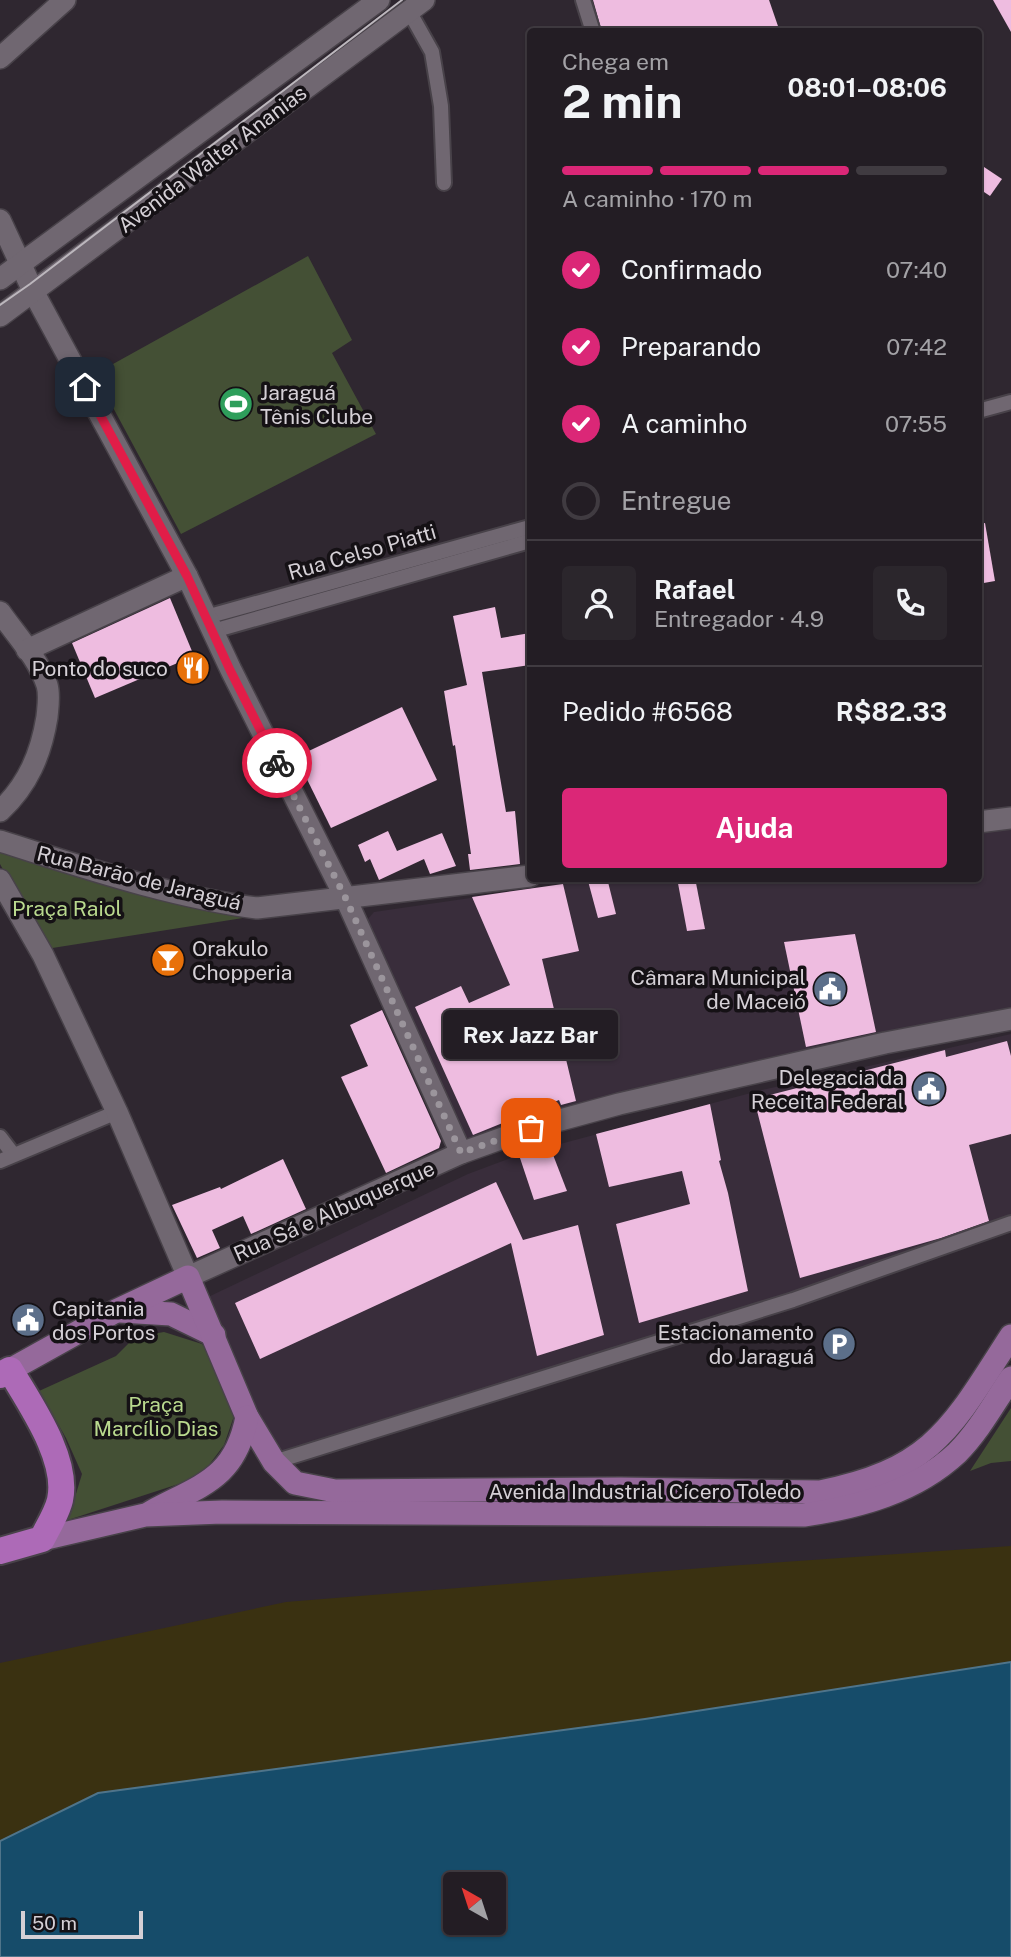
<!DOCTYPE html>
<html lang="pt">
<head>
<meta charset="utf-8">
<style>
  :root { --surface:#231d24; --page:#2b262c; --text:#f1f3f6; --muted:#a3a2a6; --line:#403b41; --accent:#db2777 }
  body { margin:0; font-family:"Public Sans",sans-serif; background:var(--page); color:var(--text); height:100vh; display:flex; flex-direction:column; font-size:26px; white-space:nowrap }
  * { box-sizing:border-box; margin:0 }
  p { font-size:23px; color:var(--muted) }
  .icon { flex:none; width:38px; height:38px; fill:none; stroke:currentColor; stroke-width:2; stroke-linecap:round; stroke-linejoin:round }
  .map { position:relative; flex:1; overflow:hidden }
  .side { position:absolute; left:527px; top:28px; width:455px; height:854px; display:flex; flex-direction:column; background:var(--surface); border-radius:7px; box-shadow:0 2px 5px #0004,0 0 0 2px var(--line) }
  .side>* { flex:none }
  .needle { width:46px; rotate:321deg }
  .fabs { position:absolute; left:443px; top:1872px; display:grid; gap:14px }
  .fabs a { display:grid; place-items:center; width:63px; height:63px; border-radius:7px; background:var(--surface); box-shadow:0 2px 5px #0004,0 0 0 2px var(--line); font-size:35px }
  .scale { position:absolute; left:21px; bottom:18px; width:122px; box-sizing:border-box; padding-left:7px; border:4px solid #d5d0d6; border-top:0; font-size:19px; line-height:24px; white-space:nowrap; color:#d5d0d6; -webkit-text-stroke:5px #151115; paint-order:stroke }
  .pin { position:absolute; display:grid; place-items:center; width:60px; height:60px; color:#fff; margin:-30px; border-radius:14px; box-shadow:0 4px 10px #0006 }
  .courier { position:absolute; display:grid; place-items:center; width:70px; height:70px; margin:-35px; border:5px solid #e11d48; border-radius:50%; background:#fff; color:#222; box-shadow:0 2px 9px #0007 }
  .bubble { position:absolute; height:49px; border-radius:7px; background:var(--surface); box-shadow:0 2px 5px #0004,0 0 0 2px var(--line); font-size:23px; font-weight:700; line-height:49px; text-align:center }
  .overview em { font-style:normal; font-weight:700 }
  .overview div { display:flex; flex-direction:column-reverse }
  .overview { display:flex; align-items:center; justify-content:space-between; height:119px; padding:0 35px }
  h1 { font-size:46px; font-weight:700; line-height:52px }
  .bar { display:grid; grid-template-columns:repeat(4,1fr); gap:10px 7px; align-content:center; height:84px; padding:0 35px }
  .bar i { height:9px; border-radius:5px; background:var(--line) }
  .bar .on { background:var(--accent) }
  .bar p { grid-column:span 4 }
  .line { display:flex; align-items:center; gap:18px; padding:0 35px; border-top:2px solid var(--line) }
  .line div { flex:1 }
  .round { display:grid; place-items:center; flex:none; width:74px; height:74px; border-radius:7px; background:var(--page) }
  ol { padding:0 35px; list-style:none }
  li { display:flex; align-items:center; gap:21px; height:77px }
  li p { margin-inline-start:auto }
  li .icon { padding:7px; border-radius:50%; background:var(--accent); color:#fff; stroke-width:4 }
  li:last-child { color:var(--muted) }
  li i { width:38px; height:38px; border:4px solid var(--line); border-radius:50% }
  .primary-button { display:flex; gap:14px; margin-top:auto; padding:14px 35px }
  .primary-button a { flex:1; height:80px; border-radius:7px; background:var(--accent); color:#fff; font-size:28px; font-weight:700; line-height:80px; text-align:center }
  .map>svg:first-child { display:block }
  .built { fill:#392d3b }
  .green { fill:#445035 }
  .sand { fill:#3a3111 }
  .water { fill:#164c6a; stroke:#4f748a; stroke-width:2; fill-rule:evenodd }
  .building { fill:#eebce0 }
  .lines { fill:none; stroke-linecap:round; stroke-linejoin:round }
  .street-casing { stroke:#484249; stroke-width:18 }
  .secondary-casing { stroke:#484249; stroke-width:24 }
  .primary-casing { stroke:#484249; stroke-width:26 }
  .highway-casing { stroke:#484249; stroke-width:30 }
  .street { stroke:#706771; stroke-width:14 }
  .secondary { stroke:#706771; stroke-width:21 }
  .primary { stroke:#95699b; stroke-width:23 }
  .highway { stroke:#ad6ab7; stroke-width:26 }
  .tram { stroke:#bcb7bd; stroke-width:2 }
  .done { stroke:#9b959c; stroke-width:7; stroke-dasharray:0 12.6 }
  .route { stroke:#e11d48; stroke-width:9 }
  .labels { text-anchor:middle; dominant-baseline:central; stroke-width:7; stroke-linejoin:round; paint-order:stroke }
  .street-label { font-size:21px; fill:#d5d0d6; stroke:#151115 }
  .poi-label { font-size:21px; fill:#d5d0d6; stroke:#151115; text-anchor:end }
  .park-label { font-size:21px; fill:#b9d98e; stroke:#151115 }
</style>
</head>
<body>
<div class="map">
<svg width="1011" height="1957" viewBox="0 0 1011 1957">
  <rect width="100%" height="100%" fill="#2f2730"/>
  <g class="built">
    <polygon points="1011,827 1011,1012 470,1147 367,920 374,912 602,879 978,878 978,831"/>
    <polygon points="1011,1034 1011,1218 706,1324 282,1455 273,1452 206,1298 468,1174 519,1155 762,1090"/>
  </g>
  <g class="green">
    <polygon points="308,256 352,340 332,353 376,434 181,534 95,374"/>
    <polygon points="0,849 243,918 46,949 0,864"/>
    <polygon points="164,1332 202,1344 218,1367 234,1416 224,1445 200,1477 68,1520 82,1474 66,1438 39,1391 116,1356 135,1337"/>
    <polygon points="1011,1408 1011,1461 991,1463 970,1471"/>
  </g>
  <polygon class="sand" points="1011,1546 1011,1662 645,1719 98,1793 0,1841 0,1663 286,1602 727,1566"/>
  <path class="water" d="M1011,1662v295h-1011v-116l98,-48 547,-74zM455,1885h39v38h-39z"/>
  <g class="building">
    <polygon points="593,0 769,0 780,32 602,32"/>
    <polygon points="993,0 1011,0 1011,32"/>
    <polygon points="978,163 1002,179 990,196 978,188"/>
    <polygon points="985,523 995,581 978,584 978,524"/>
    <polygon points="170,598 194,656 95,698 72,643"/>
    <polygon points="495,607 501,638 530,633 530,665 482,672 506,812 515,811 520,864 470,870 468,854 471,854 455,745 453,746 444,691 467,685 453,616"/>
    <polygon points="402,707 437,780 331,828 296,757"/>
    <polygon points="388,831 397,851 442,833 456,866 430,874 424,859 379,880 370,859 365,862 358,845"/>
    <polygon points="607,878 616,914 598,918 588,881"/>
    <polygon points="677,878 695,878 705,929 687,931"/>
    <polygon points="563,884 579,951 542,959 576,1101 561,1105 559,1100 473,1135 415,1007 461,986 469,1003 510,985 472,897"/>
    <polygon points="855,934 876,1032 806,1047 784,942"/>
    <polygon points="382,1010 441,1141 439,1148 386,1173 341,1077 368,1066 350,1025"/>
    <polygon points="1007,1041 1011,1056 1011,1134 969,1145 989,1221 941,1238 800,1278 754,1099 945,1050 946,1057"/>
    <polygon points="710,1104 721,1160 719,1161 728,1193 748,1291 639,1323 616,1224 690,1204 682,1171 609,1187 596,1134"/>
    <polygon points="550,1147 567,1191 534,1200 519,1155"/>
    <polygon points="283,1159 306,1209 251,1234 243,1216 212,1230 220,1248 197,1258 172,1205 220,1187 221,1189"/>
    <polygon points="496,1182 523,1240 578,1225 604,1335 537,1356 511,1243 260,1359 235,1303"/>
  </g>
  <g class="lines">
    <g class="street-casing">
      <g id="street">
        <polyline points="583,0 593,32"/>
        <polyline points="409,11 432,52 441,106 444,183"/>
        <polyline points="978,411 1011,402"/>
        <polyline points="206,617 530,527"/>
        <polyline points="213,631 530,541"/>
        <polyline points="0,1137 13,1154"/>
        <polyline points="0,1161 117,1112"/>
        <polyline points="274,1462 793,1300 1011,1223"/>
      </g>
    </g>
    <g class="secondary-casing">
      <g id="secondary">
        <polyline points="0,58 65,0"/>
        <polyline points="0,220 34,293 187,576 231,670 346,899 461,1153"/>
        <polyline points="0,279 379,0"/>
        <polyline points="0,316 424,0"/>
        <path d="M0,612c16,23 38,46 47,73 3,10 1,21 0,32 -6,37 -19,68 -47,94"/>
        <polyline points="27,650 187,576"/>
        <polyline points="978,822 1011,818"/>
        <path d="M0,841c83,26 171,56 257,67l273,-32"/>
        <polyline points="0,880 43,955 117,1112 188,1277 461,1153 531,1128 619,1104 736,1077 885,1043 1011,1019"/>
      </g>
    </g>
    <g class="primary-casing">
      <g id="primary">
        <polyline points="120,1311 171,1314 214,1335"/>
        <path d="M10,1370l106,-59 72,-34 59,140 27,45 21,21 40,8 286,-2 199,3c114,-23 132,-65 191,-156"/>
        <path d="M151,1512c50,-27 84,-33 96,-95"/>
        <path d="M42,1539l103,-24 77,-3 582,3c55,-8 111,-23 153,-62 22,-22 37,-50 54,-75"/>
      </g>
    </g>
    <g class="highway-casing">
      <path id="highway" d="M0,1375l10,-5c20,34 59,89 50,130 -3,13 -12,27 -18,39l-42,12"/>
    </g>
    <use href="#street" class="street"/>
    <use href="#secondary" class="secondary"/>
    <use href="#primary" class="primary"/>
    <use href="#highway" class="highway"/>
    <polyline class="tram" points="0,305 30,284 402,0"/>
  </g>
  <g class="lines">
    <polyline class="done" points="277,763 346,899 461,1153 531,1128"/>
    <polyline class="route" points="85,387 187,576 230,670 277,763"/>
  </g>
  <defs>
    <g id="stadium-disc" transform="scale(1.75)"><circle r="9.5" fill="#2e9e5b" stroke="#151115"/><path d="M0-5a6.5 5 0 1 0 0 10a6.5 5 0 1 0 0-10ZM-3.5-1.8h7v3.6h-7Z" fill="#fff"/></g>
    <g id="restaurant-disc" transform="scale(1.75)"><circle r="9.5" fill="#e8710a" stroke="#151115"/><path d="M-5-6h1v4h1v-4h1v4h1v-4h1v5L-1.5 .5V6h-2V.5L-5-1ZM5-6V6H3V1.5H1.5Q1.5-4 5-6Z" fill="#fff"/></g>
    <g id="bar-disc" transform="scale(1.75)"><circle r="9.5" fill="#e8710a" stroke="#151115"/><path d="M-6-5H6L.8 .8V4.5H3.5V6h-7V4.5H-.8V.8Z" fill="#fff"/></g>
    <g id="civic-disc" transform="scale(1.75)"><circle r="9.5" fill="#5c6f8a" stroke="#151115"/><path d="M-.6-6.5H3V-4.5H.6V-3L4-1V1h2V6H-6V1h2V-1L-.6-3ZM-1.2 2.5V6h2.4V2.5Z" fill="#fff"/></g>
    <g id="parking-disc" transform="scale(1.75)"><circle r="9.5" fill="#5c6f8a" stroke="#151115"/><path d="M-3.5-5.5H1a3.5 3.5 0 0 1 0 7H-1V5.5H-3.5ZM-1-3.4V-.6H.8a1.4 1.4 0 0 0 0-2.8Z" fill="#fff"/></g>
  </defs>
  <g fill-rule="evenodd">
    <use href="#stadium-disc" x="236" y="404"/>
    <use href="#restaurant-disc" x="193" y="668"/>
    <use href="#bar-disc" x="168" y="960"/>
    <use href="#civic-disc" x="830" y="989"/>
    <use href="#civic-disc" x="929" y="1089"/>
    <use href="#civic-disc" x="28" y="1320"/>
    <use href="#parking-disc" x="839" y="1344"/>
  </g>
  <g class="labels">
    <g class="street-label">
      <text transform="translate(212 159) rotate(-37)">Avenida Walter Ananias</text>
      <text transform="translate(362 552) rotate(-16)">Rua Celso Piatti</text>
      <text transform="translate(139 878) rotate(14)">Rua Barão de Jaraguá</text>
      <text transform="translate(334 1211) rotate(-24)">Rua Sá e Albuquerque</text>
      <text x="645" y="1491">Avenida Industrial Cícero Toledo</text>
    </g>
    <g class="poi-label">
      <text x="260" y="392" text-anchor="start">Jaraguá<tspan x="260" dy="24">Tênis Clube</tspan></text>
      <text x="168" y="668">Ponto do suco</text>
      <text x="192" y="948" text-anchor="start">Orakulo<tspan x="192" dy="24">Chopperia</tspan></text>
      <text x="806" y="977">Câmara Municipal<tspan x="806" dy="24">de Maceió</tspan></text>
      <text x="904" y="1077">Delegacia da<tspan x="904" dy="24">Receita Federal</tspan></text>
      <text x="52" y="1308" text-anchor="start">Capitania<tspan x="52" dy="24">dos Portos</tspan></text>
      <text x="814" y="1332">Estacionamento<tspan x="814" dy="24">do Jaraguá</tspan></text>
    </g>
    <g class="park-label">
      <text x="67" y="908">Praça Raiol</text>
      <text x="156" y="1404">Praça<tspan x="156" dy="24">Marcílio Dias</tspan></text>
    </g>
  </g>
</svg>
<div class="fabs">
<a><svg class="needle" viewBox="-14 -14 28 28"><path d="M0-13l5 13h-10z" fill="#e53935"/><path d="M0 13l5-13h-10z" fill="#a3a2a6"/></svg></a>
</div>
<div class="scale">50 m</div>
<div class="pin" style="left:531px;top:1128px;background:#ea580c"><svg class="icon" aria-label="bag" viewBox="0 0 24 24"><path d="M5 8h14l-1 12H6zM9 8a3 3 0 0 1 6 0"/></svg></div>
<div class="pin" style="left:85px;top:387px;background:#1f2937"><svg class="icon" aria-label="home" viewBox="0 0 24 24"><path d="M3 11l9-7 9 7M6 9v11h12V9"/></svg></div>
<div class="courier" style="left:277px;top:763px"><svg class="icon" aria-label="bike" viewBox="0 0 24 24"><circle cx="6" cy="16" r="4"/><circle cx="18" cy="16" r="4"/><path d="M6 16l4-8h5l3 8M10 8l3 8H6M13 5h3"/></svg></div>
<div class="bubble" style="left:443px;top:1010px;width:175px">Rex Jazz Bar</div>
<section class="side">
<div class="overview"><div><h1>2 min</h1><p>Chega em</p></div><em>08:01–08:06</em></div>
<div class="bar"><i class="on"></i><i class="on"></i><i class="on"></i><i></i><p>A caminho · 170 m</p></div>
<ol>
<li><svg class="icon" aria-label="check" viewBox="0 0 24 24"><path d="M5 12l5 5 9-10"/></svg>Confirmado<p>07:40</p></li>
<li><svg class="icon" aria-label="check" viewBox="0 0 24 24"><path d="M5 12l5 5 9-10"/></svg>Preparando<p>07:42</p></li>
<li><svg class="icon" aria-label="check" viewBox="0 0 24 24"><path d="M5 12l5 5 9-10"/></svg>A caminho<p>07:55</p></li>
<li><i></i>Entregue</li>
</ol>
<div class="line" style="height:126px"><a class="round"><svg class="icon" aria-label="person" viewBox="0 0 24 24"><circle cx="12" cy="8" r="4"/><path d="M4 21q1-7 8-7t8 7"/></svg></a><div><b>Rafael</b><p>Entregador · 4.9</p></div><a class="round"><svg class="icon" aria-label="phone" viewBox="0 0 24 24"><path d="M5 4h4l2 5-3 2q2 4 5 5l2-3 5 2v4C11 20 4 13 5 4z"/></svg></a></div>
<div class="line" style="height:91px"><div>Pedido #6568</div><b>R$82.33</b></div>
<div class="primary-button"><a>Ajuda</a></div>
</section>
</div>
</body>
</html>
